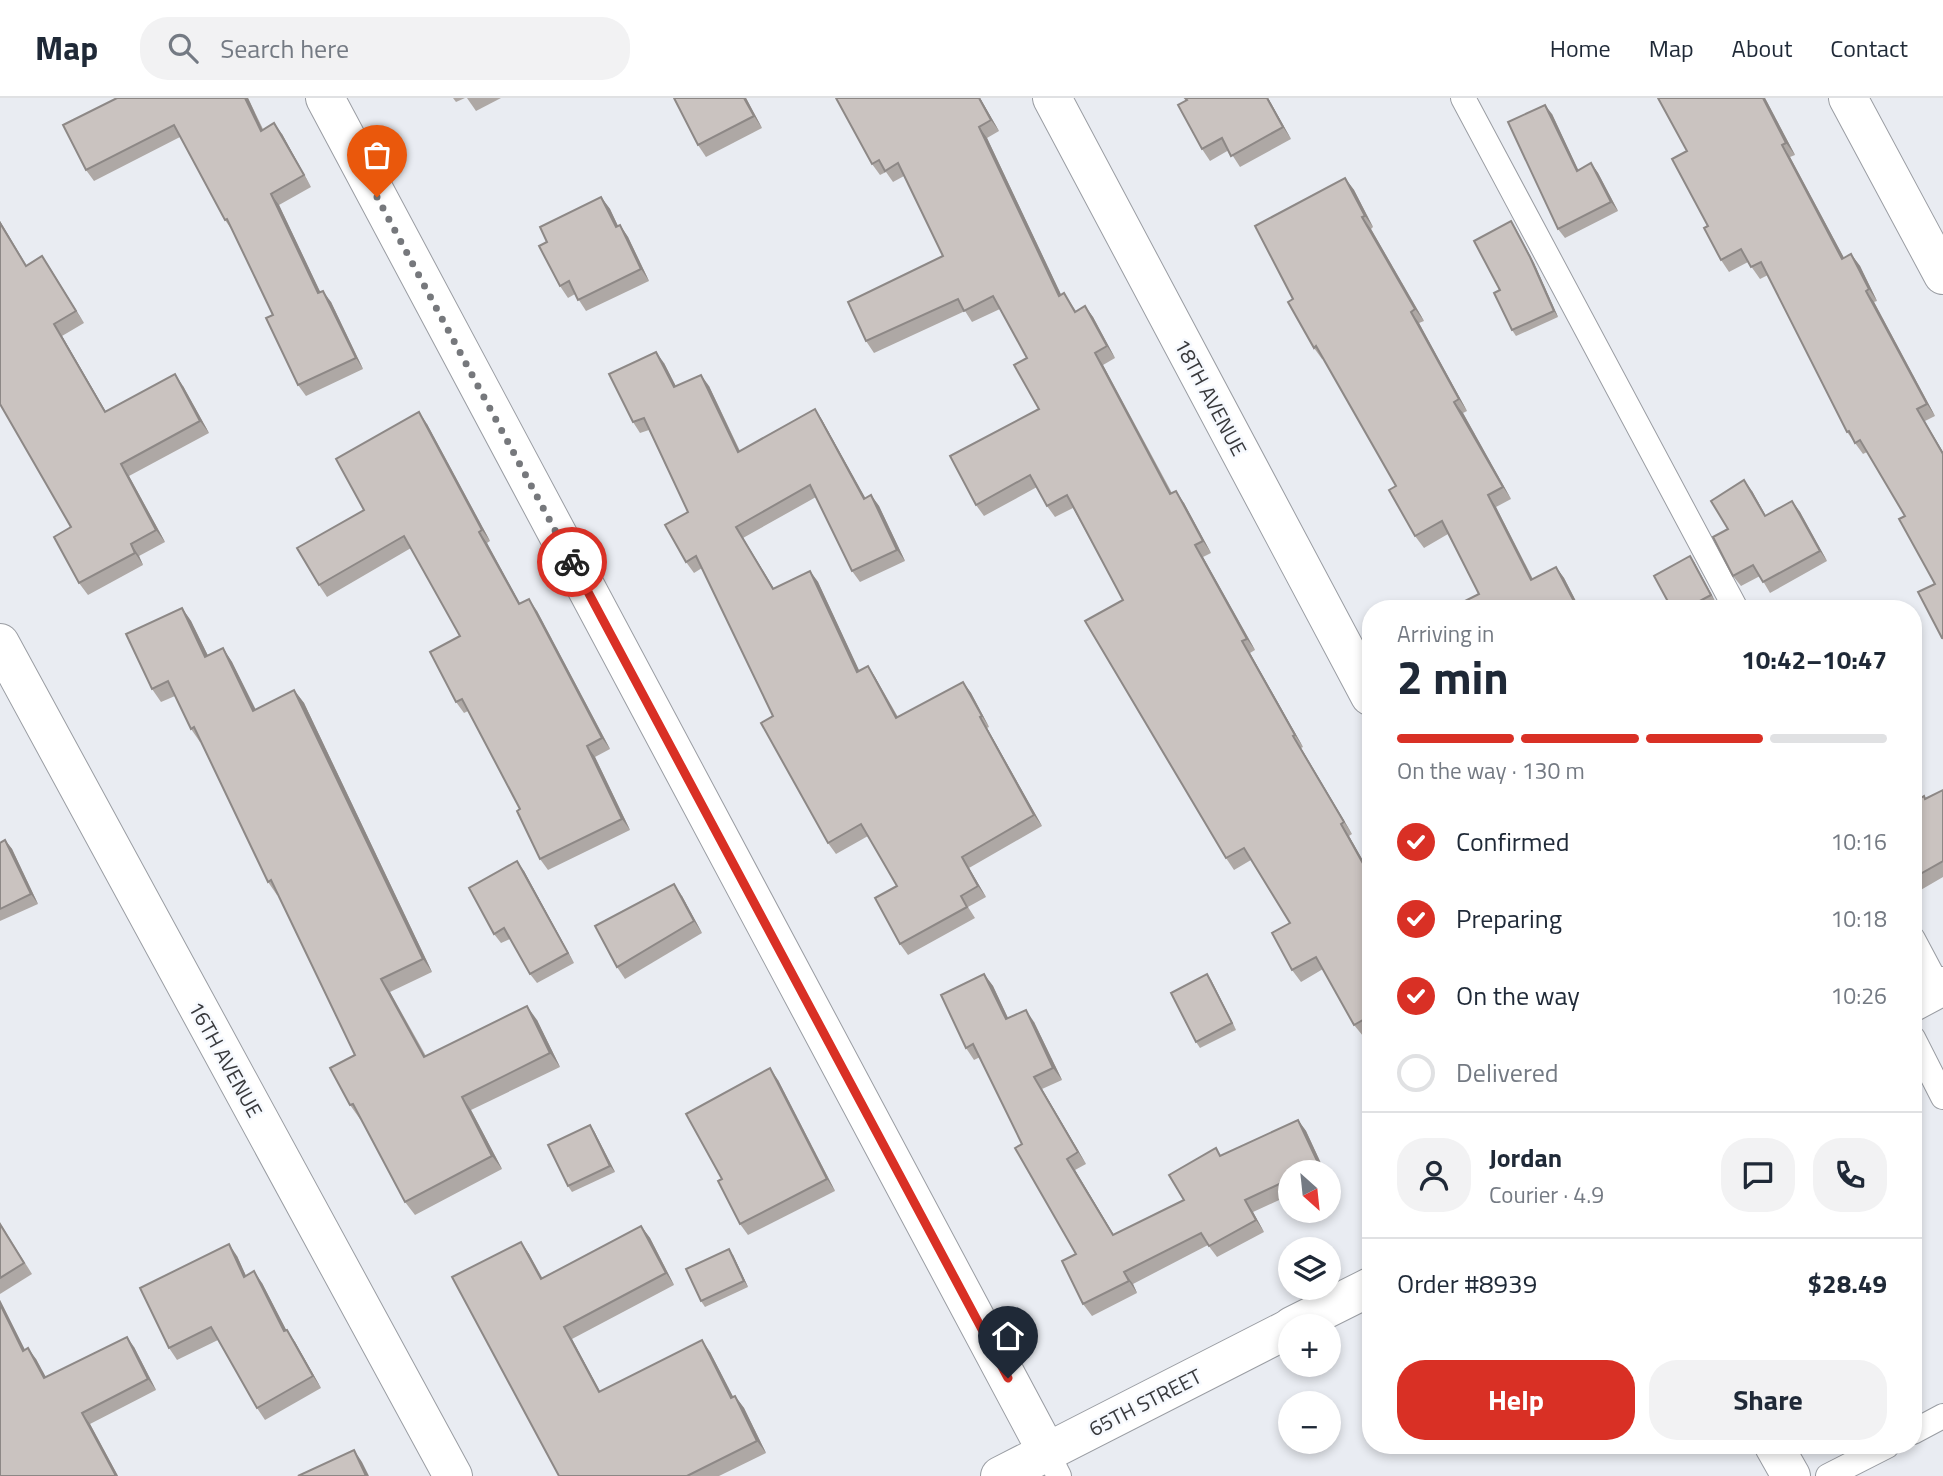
<!DOCTYPE html>
<html lang="en">
<head>
<meta charset="utf-8">
<style>
  :root { --surface:#fff; --page:#f2f2f3; --text:#1f2937; --muted:#747a83; --line:#e0e1e3; --accent:#d93025 }
  body { margin:0; font-family:"Titillium Web",sans-serif; background:var(--page); color:var(--text); height:100vh; display:flex; flex-direction:column; font-size:26px; white-space:nowrap }
  * { box-sizing:border-box; margin:0 }
  p { font-size:23px; color:var(--muted) }
  .icon { flex:none; width:38px; height:38px; fill:none; stroke:currentColor; stroke-width:2; stroke-linecap:round; stroke-linejoin:round }
  .map { position:relative; flex:1; overflow:hidden }
  .details { position:absolute; left:1362px; top:502px; width:560px; height:854px; display:flex; flex-direction:column; background:var(--surface); border-radius:28px; box-shadow:0 4px 10px #0003 }
  .details>* { flex:none }
  .needle { width:46px; rotate:153deg }
  .fabs { position:absolute; left:1278px; top:1062px; display:grid; gap:14px }
  .fabs a { display:grid; place-items:center; width:63px; height:63px; border-radius:50%; background:var(--surface); box-shadow:0 4px 10px #0003; font-size:35px }
  .pin { position:absolute; display:grid; place-items:center; width:60px; height:60px; color:#fff; margin:-72px -30px; border-radius:50% 50% 50% 0; rotate:-45deg; box-shadow:0 0 7px #0007 }
  .pin .icon { rotate:45deg }
  .courier { position:absolute; display:grid; place-items:center; width:70px; height:70px; margin:-35px; border:5px solid #d93025; border-radius:50%; background:#fff; color:#222; box-shadow:0 2px 9px #0007 }
  .head em { font-style:normal; font-weight:700 }
  .head div { display:flex; flex-direction:column-reverse }
  .head { display:flex; align-items:center; justify-content:space-between; height:119px; padding:0 35px }
  h1 { font-size:46px; font-weight:700; line-height:52px }
  .bar { display:grid; grid-template-columns:repeat(4,1fr); gap:10px 7px; align-content:center; height:84px; padding:0 35px }
  .bar i { height:9px; border-radius:5px; background:var(--line) }
  .bar .on { background:var(--accent) }
  .bar p { grid-column:span 4 }
  .line { display:flex; align-items:center; gap:18px; padding:0 35px; border-top:2px solid var(--line) }
  .line div { flex:1 }
  .round { display:grid; place-items:center; flex:none; width:74px; height:74px; border-radius:28px; background:var(--page) }
  ol { padding:0 35px; list-style:none }
  li { display:flex; align-items:center; gap:21px; height:77px }
  li p { margin-inline-start:auto }
  li .icon { padding:7px; border-radius:50%; background:var(--accent); color:#fff; stroke-width:4 }
  li:last-child { color:var(--muted) }
  li i { width:38px; height:38px; border:4px solid var(--line); border-radius:50% }
  .action { display:flex; gap:14px; margin-top:auto; padding:14px 35px }
  .action a { flex:1; height:80px; border-radius:28px; background:var(--accent); color:#fff; font-size:28px; font-weight:700; line-height:80px; text-align:center }
  .action a+a { background:var(--page); color:var(--text) }
  header { display:flex; align-items:center; gap:42px; box-sizing:border-box; height:98px; padding:0 35px; background:var(--surface); border-bottom:2px solid var(--line) }
  header strong { font-size:33px }
  nav { display:flex; gap:38px; margin-inline-start:auto; font-size:24px }
  .search { width:490px; height:63px; background:var(--page); display:flex; align-items:center; gap:18px; box-sizing:border-box; padding:0 24px; border-radius:28px; color:var(--muted); font-size:26px }
  .map>svg:first-child { display:block }
  .lines { fill:none; stroke-linecap:round; stroke-linejoin:round }
  .service-casing { stroke:#9a9da3; stroke-width:26 }
  .minor-casing { stroke:#9a9da3; stroke-width:40 }
  .service { stroke:#fff; stroke-width:24 }
  .minor { stroke:#fff; stroke-width:38 }
  .wall { fill:#aea8a5 }
  .shaded-wall { fill:#8d8886 }
  .building { fill:#cac3c0; stroke:#8d8886; stroke-width:2 }
  .done { stroke:#76787c; stroke-width:7; stroke-dasharray:0 12.6 }
  .route { stroke:#d93025; stroke-width:9 }
  .labels { text-anchor:middle; dominant-baseline:central; stroke-width:5; stroke-linejoin:round; paint-order:stroke }
  .street-label { font-size:21px; fill:#38393c; stroke:#f6f9fe }
</style>
</head>
<body>
<header>
<strong>Map</strong>
<div class="search"><svg class="icon" aria-label="search" viewBox="0 0 24 24"><circle cx="10" cy="10" r="6"/><path d="M15 15l6 6"/></svg>Search here</div>
<nav><a>Home</a><a>Map</a><a>About</a><a>Contact</a></nav>
</header>
<div class="map">
<svg width="1943" height="1378" viewBox="0 0 1943 1378">
  <rect width="100%" height="100%" fill="#e9ecf2"/>
  <g class="lines">
    <g class="service-casing">
      <g id="service">
        <polyline points="1463,0 1736,511"/>
        <polyline points="1913,841 1939,890"/>
        <polyline points="1913,940 1943,999"/>
        <polyline points="1913,1334 1943,1318"/>
        <polyline points="1047,1354 1059,1378"/>
        <polyline points="1828,1378 1887,1348"/>
      </g>
    </g>
    <g class="minor-casing">
      <g id="minor">
        <polyline points="325,0 1047,1354"/>
        <polyline points="1052,0 1370,598"/>
        <polyline points="1848,0 1943,177"/>
        <polyline points="0,545 453,1378"/>
        <polyline points="1913,904 1943,888"/>
        <polyline points="1292,1228 1370,1189"/>
        <polyline points="1774,1348 1791,1378"/>
        <polyline points="1000,1378 1290,1230"/>
      </g>
    </g>
    <use href="#service" class="service"/>
    <use href="#minor" class="minor"/>
  </g>
  <g class="wall">
    <polygon points="117,0 248,0 263,31 282,36 311,89 279,107 320,194 331,204 363,271 306,298 298,287 273,217 232,132 225,122 180,39 94,83 86,72"/>
    <polygon points="453,0 465,0 456,4"/>
    <polygon points="467,0 501,0 476,13"/>
    <polygon points="746,0 762,30 706,59 698,47"/>
    <polygon points="836,0 980,0 999,33 987,40 1061,197 1064,195 1076,213 1085,208 1093,219 1115,260 1103,267 1172,395 1184,405 1211,455 1203,459 1255,552 1250,555 1303,649 1301,650 1352,736 1349,738 1370,775 1370,934 1363,938 1354,927 1323,871 1301,884 1292,872 1290,825 1251,762 1234,772 1226,760 1123,502 1073,410 1055,419 1047,408 1037,389 984,418 976,407 1039,311 1027,260 1000,211 972,224 965,213 874,255 866,243 943,158 904,78 893,84 886,74 880,77 872,66"/>
    <polygon points="1185,0 1268,0 1291,41 1240,69 1229,52 1210,63 1202,51"/>
    <polygon points="1765,0 1795,57 1790,59 1844,160 1851,156 1860,168 1877,203 1874,204 1935,318 1925,323 1943,354 1943,542 1918,494 1935,486 1905,418 1867,354 1863,356 1847,334 1768,177 1760,181 1748,164 1729,174 1721,162 1708,128 1687,53"/>
    <polygon points="1552,16 1578,72 1591,65 1598,75 1618,113 1565,140 1558,131"/>
    <polygon points="1345,80 1354,92 1373,129 1371,131 1424,223 1419,225 1467,313 1463,315 1511,401 1496,409 1533,481 1556,469 1564,480 1580,511 1464,511 1479,496 1448,436 1424,450 1415,438 1396,388 1324,261 1322,261 1314,250 1293,201"/>
    <polygon points="601,99 610,111 618,128 620,127 628,139 649,183 586,213 575,196 568,200 560,188 547,144"/>
    <polygon points="1515,129 1534,165 1558,219 1516,238 1512,232 1500,192"/>
    <polygon points="27,168 50,170 84,225 62,238 106,314 183,288 209,335 129,378 165,444 139,458 143,467 88,497 79,485"/>
    <polygon points="664,265 676,289 709,288 740,353 815,311 822,322 865,400 871,397 879,408 905,463 860,484 852,473 816,399 743,440 774,491 810,473 818,484 859,573 868,568 875,579 898,619 963,584 971,595 989,629 987,630 1042,728 969,770 986,799 968,809 975,820 908,857 900,846 897,788 868,738 836,756 828,745 773,618 702,470 694,475 686,464 688,414 649,332 640,335 633,324"/>
    <polygon points="427,326 490,443 487,445 520,506 537,513 610,651 595,659 630,732 548,772 540,761 520,711 468,613 464,615 456,604 460,538 411,450 327,499 319,487"/>
    <polygon points="1752,393 1766,418 1792,403 1800,414 1827,463 1770,495 1760,478 1741,488 1733,478 1728,431"/>
    <polygon points="1694,464 1715,503 1700,511 1672,511"/>
    <polygon points="182,510 191,523 208,558 223,550 232,564 255,612 294,592 304,605 432,874 390,894 426,958 537,922 560,969 471,1012 502,1071 415,1117 405,1104 361,1020 360,1021 350,1007 355,957 278,797 277,797 268,784 201,643 200,644 191,631 175,598 161,604 152,591"/>
    <polygon points="1943,692 1943,779 1919,793 1913,784 1913,702 1914,704 1926,701"/>
    <polygon points="5,742 12,751 38,806 0,823 0,745"/>
    <polygon points="524,773 574,865 537,885 530,876 510,841 501,845 494,836"/>
    <polygon points="682,798 702,835 625,881 617,869"/>
    <polygon points="984,876 993,888 1008,920 1034,924 1062,982 1042,991 1086,1066 1075,1072 1114,1137 1184,1102 1216,1050 1221,1058 1298,1022 1306,1033 1325,1074 1290,1074 1290,1097 1253,1114 1264,1134 1217,1159 1208,1147 1133,1186 1137,1195 1092,1218 1083,1206 1076,1156 980,959 974,962 966,950"/>
    <polygon points="1211,882 1236,932 1200,950 1196,944"/>
    <polygon points="778,982 835,1093 748,1137 740,1126 722,1081"/>
    <polygon points="594,1033 615,1074 572,1094 568,1088"/>
    <polygon points="0,1125 32,1176 0,1196"/>
    <polygon points="641,1128 650,1140 674,1187 572,1241 600,1294 710,1254 733,1299 735,1298 744,1310 766,1355 719,1378 559,1378 521,1144 529,1156 543,1181"/>
    <polygon points="733,1157 748,1189 705,1209 701,1203"/>
    <polygon points="237,1158 246,1178 262,1185 286,1232 295,1244 321,1290 265,1322 257,1310 218,1242 177,1262 169,1250"/>
    <polygon points="0,1202 25,1252 36,1261 45,1279 134,1249 156,1292 90,1326 118,1378 0,1378"/>
  </g>
  <g class="shaded-wall">
    <polygon points="245,0 248,0 268,44 261,33"/>
    <polygon points="744,0 746,0 762,30 754,18"/>
    <polygon points="979,0 980,0 999,33 991,22"/>
    <polygon points="1267,0 1268,0 1291,41 1283,29"/>
    <polygon points="1763,0 1765,0 1795,57 1786,45"/>
    <polygon points="1545,7 1552,16 1583,82 1577,73"/>
    <polygon points="274,25 282,36 311,89 304,77"/>
    <polygon points="979,29 987,40 1067,209 1059,198"/>
    <polygon points="1782,47 1790,59 1851,173 1842,161"/>
    <polygon points="1591,65 1598,75 1618,113 1611,104"/>
    <polygon points="1345,80 1354,92 1373,129 1365,118"/>
    <polygon points="271,96 279,107 326,206 318,195"/>
    <polygon points="601,99 610,111 624,141 616,129"/>
    <polygon points="1362,119 1371,131 1424,223 1415,211"/>
    <polygon points="0,123 34,180 0,125"/>
    <polygon points="1511,123 1534,165 1558,219 1554,213"/>
    <polygon points="620,127 628,139 649,183 641,171"/>
    <polygon points="1851,156 1860,168 1877,203 1869,191"/>
    <polygon points="42,158 50,170 84,225 76,213"/>
    <polygon points="323,193 331,204 363,271 356,260"/>
    <polygon points="1866,193 1874,204 1935,318 1927,306"/>
    <polygon points="1085,208 1093,219 1115,260 1107,248"/>
    <polygon points="1411,214 1419,225 1467,313 1459,301"/>
    <polygon points="54,226 62,238 113,326 105,314"/>
    <polygon points="656,254 664,265 682,300 674,289"/>
    <polygon points="1095,255 1103,267 1178,408 1170,396"/>
    <polygon points="175,276 183,288 209,335 200,323"/>
    <polygon points="701,277 709,288 745,365 738,354"/>
    <polygon points="1454,304 1463,315 1511,401 1503,389"/>
    <polygon points="815,311 822,322 872,412 864,401"/>
    <polygon points="1917,311 1943,354 1943,356"/>
    <polygon points="419,314 427,326 490,443 482,432"/>
    <polygon points="121,366 129,378 165,444 156,432"/>
    <polygon points="1744,382 1752,393 1772,429 1765,418"/>
    <polygon points="1176,393 1184,405 1211,455 1203,443"/>
    <polygon points="871,397 879,408 905,463 897,452"/>
    <polygon points="1488,397 1496,409 1539,494 1531,482"/>
    <polygon points="1792,403 1800,414 1827,463 1820,453"/>
    <polygon points="736,429 743,440 781,502 773,491"/>
    <polygon points="479,434 487,445 527,518 519,506"/>
    <polygon points="131,446 139,458 143,467 135,455"/>
    <polygon points="1195,447 1203,459 1255,552 1247,541"/>
    <polygon points="1690,458 1694,464 1715,503 1711,497"/>
    <polygon points="1556,469 1564,480 1580,511 1578,511"/>
    <polygon points="810,473 818,484 865,585 857,574"/>
    <polygon points="529,501 537,513 610,651 602,640"/>
    <polygon points="182,510 191,523 215,572 205,559"/>
    <polygon points="1242,543 1250,555 1303,649 1295,637"/>
    <polygon points="223,550 232,564 263,626 253,613"/>
    <polygon points="868,568 875,579 904,631 896,620"/>
    <polygon points="963,584 971,595 989,629 982,618"/>
    <polygon points="294,592 304,605 432,874 423,861"/>
    <polygon points="980,619 987,630 1042,728 1034,717"/>
    <polygon points="1293,638 1301,650 1352,736 1344,724"/>
    <polygon points="587,648 595,659 630,732 622,721"/>
    <polygon points="1341,726 1349,738 1370,775 1370,778"/>
    <polygon points="5,742 12,751 38,806 31,796"/>
    <polygon points="962,759 969,770 986,799 978,788"/>
    <polygon points="517,763 524,773 574,865 568,855"/>
    <polygon points="674,786 682,798 702,835 694,823"/>
    <polygon points="984,876 993,888 1014,933 1006,921"/>
    <polygon points="1207,876 1211,882 1236,932 1232,925"/>
    <polygon points="381,881 390,894 433,973 424,959"/>
    <polygon points="527,908 537,922 560,969 550,955"/>
    <polygon points="1026,912 1034,924 1062,982 1053,970"/>
    <polygon points="770,970 778,982 835,1093 827,1081"/>
    <polygon points="1034,979 1042,991 1086,1066 1078,1054"/>
    <polygon points="462,999 471,1012 502,1071 492,1058"/>
    <polygon points="1298,1022 1306,1033 1325,1074 1319,1067"/>
    <polygon points="590,1027 594,1033 615,1074 610,1068"/>
    <polygon points="1067,1061 1075,1072 1121,1149 1113,1137"/>
    <polygon points="1245,1102 1253,1114 1264,1134 1256,1122"/>
    <polygon points="641,1128 650,1140 674,1187 666,1175"/>
    <polygon points="521,1144 529,1156 549,1193 541,1181"/>
    <polygon points="229,1146 237,1158 252,1191 244,1179"/>
    <polygon points="729,1151 733,1157 748,1189 744,1183"/>
    <polygon points="254,1173 262,1185 293,1245 284,1233"/>
    <polygon points="1124,1174 1133,1186 1137,1195 1129,1183"/>
    <polygon points="0,1202 31,1264 23,1253 0,1206"/>
    <polygon points="564,1229 572,1241 607,1306 599,1294"/>
    <polygon points="287,1232 295,1244 321,1290 313,1278"/>
    <polygon points="127,1239 134,1249 156,1292 148,1281"/>
    <polygon points="702,1242 710,1254 740,1312 731,1300"/>
    <polygon points="28,1250 36,1261 52,1290 44,1280"/>
    <polygon points="735,1298 744,1310 766,1355 757,1343"/>
    <polygon points="82,1315 90,1326 118,1378 116,1378"/>
    <polygon points="354,1352 362,1364 369,1378 366,1378"/>
  </g>
  <g class="building">
    <polygon points="117,0 245,0 261,33 274,25 304,77 271,96 318,195 323,193 356,260 298,287 266,220 273,217 227,121 225,122 174,27 86,72 63,27"/>
    <polygon points="674,0 744,0 754,18 698,47"/>
    <polygon points="836,0 979,0 991,22 979,29 1059,198 1064,195 1075,214 1085,208 1107,248 1095,255 1170,396 1176,393 1203,443 1195,447 1247,541 1242,543 1295,637 1293,638 1344,724 1341,726 1370,778 1370,918 1354,927 1316,859 1292,872 1272,835 1290,825 1244,750 1226,760 1085,523 1123,502 1067,397 1047,408 1030,377 976,407 950,358 1039,311 1014,267 1027,260 993,198 964,213 958,201 866,243 848,204 943,158 898,65 885,73 879,62 872,66"/>
    <polygon points="1185,0 1267,0 1283,29 1231,58 1222,40 1202,51 1178,7 1187,2"/>
    <polygon points="1658,0 1763,0 1786,45 1782,47 1842,161 1851,156 1869,191 1866,193 1927,306 1917,311 1943,356 1943,540 1942,540 1918,494 1935,486 1899,421 1905,418 1860,342 1855,345 1849,333 1847,334 1761,164 1751,169 1741,151 1721,162 1704,130 1708,128 1672,61 1687,53"/>
    <polygon points="1545,7 1577,73 1591,65 1611,104 1558,131 1508,24"/>
    <polygon points="1345,80 1365,118 1362,119 1415,211 1411,214 1459,301 1454,304 1503,389 1488,397 1531,482 1556,469 1578,511 1464,511 1461,505 1479,496 1442,423 1415,438 1389,392 1396,388 1316,248 1314,250 1288,204 1293,201 1255,128"/>
    <polygon points="601,99 616,129 620,127 641,171 578,202 569,183 560,188 539,148 547,144 540,129"/>
    <polygon points="1511,123 1530,159 1554,213 1512,232 1494,195 1500,192 1474,143"/>
    <polygon points="0,125 26,168 42,158 76,213 54,226 105,314 175,276 200,323 121,366 156,432 131,446 135,455 79,485 54,439 71,429 0,306"/>
    <polygon points="656,254 674,289 701,277 738,354 815,311 864,401 871,397 897,452 852,473 810,387 736,429 773,491 810,473 857,574 868,568 896,620 963,584 982,618 980,619 1034,717 962,759 978,788 961,798 967,809 900,846 875,800 897,788 861,726 828,745 761,625 773,618 696,458 686,464 665,427 688,414 644,320 633,324 609,276"/>
    <polygon points="419,314 482,432 479,434 519,506 529,501 602,640 587,648 622,721 540,761 517,713 520,711 462,601 456,604 430,554 460,538 404,438 319,487 297,450 364,412 336,361"/>
    <polygon points="1744,382 1765,418 1792,403 1820,453 1763,484 1753,467 1733,478 1713,439 1728,431 1711,403"/>
    <polygon points="1690,458 1711,497 1685,511 1672,511 1654,478"/>
    <polygon points="182,510 205,559 223,550 253,613 294,592 423,861 381,881 424,959 527,908 550,955 462,999 492,1058 405,1104 353,1006 350,1007 330,970 355,957 271,782 268,784 194,629 191,631 168,583 152,591 126,536"/>
    <polygon points="1943,692 1943,763 1913,780 1913,705 1924,698 1925,701"/>
    <polygon points="5,742 31,796 0,811 0,745"/>
    <polygon points="517,763 568,855 530,876 504,830 494,836 469,790"/>
    <polygon points="674,786 694,823 617,869 595,828"/>
    <polygon points="984,876 1006,921 1026,912 1053,970 1034,979 1078,1054 1067,1061 1113,1137 1184,1102 1169,1077 1216,1050 1220,1058 1298,1022 1319,1067 1303,1074 1290,1074 1290,1081 1245,1102 1256,1122 1209,1148 1201,1135 1124,1174 1129,1183 1083,1206 1062,1163 1076,1156 1015,1050 1022,1046 973,946 966,950 941,897"/>
    <polygon points="1207,876 1232,925 1196,944 1171,895"/>
    <polygon points="770,970 827,1081 740,1126 718,1083 722,1081 686,1016"/>
    <polygon points="590,1027 610,1068 568,1088 548,1047"/>
    <polygon points="0,1126 24,1165 0,1180"/>
    <polygon points="641,1128 666,1175 564,1229 599,1294 702,1242 731,1300 735,1298 757,1343 687,1378 559,1378 452,1179 521,1144 541,1181"/>
    <polygon points="229,1146 244,1179 254,1173 284,1233 287,1232 313,1278 257,1310 211,1229 169,1250 140,1190"/>
    <polygon points="729,1151 744,1183 701,1203 686,1171"/>
    <polygon points="0,1206 23,1253 28,1250 44,1280 127,1239 148,1281 82,1315 116,1378 0,1378"/>
    <polygon points="354,1352 366,1378 298,1378"/>
  </g>
  <g class="lines">
    <polyline class="done" points="377,99 572,464"/>
    <polyline class="route" points="572,464 1008,1280"/>
  </g>
  <g class="labels">
    <g class="street-label">
      <text transform="translate(1211 299) rotate(62)">18TH AVENUE</text>
      <text transform="translate(226 961) rotate(61)">16TH AVENUE</text>
      <text transform="translate(1145 1304) rotate(-27)">65TH STREET</text>
    </g>
  </g>
</svg>
<div class="fabs">
<a><svg class="needle" viewBox="-14 -14 28 28"><path d="M0-13l5 13h-10z" fill="#e53935"/><path d="M0 13l5-13h-10z" fill="#747a83"/></svg></a>
<a><svg class="icon" aria-label="layers" viewBox="0 0 24 24"><path d="M12 4l9 5-9 5-9-5zM3 14l9 5 9-5"/></svg></a>
<a>+</a>
<a>−</a>
</div>
<div class="pin" style="left:377px;top:99px;background:#ea580c"><svg class="icon" aria-label="bag" viewBox="0 0 24 24"><path d="M5 8h14l-1 12H6zM9 8a3 3 0 0 1 6 0"/></svg></div>
<div class="pin" style="left:1008px;top:1280px;background:#1f2937"><svg class="icon" aria-label="home" viewBox="0 0 24 24"><path d="M3 11l9-7 9 7M6 9v11h12V9"/></svg></div>
<div class="courier" style="left:572px;top:464px"><svg class="icon" aria-label="bike" viewBox="0 0 24 24"><circle cx="6" cy="16" r="4"/><circle cx="18" cy="16" r="4"/><path d="M6 16l4-8h5l3 8M10 8l3 8H6M13 5h3"/></svg></div>
<section class="details">
<div class="head"><div><h1>2 min</h1><p>Arriving in</p></div><em>10:42–10:47</em></div>
<div class="bar"><i class="on"></i><i class="on"></i><i class="on"></i><i></i><p>On the way · 130 m</p></div>
<ol>
<li><svg class="icon" aria-label="check" viewBox="0 0 24 24"><path d="M5 12l5 5 9-10"/></svg>Confirmed<p>10:16</p></li>
<li><svg class="icon" aria-label="check" viewBox="0 0 24 24"><path d="M5 12l5 5 9-10"/></svg>Preparing<p>10:18</p></li>
<li><svg class="icon" aria-label="check" viewBox="0 0 24 24"><path d="M5 12l5 5 9-10"/></svg>On the way<p>10:26</p></li>
<li><i></i>Delivered</li>
</ol>
<div class="line" style="height:126px"><a class="round"><svg class="icon" aria-label="person" viewBox="0 0 24 24"><circle cx="12" cy="8" r="4"/><path d="M4 21q1-7 8-7t8 7"/></svg></a><div><b>Jordan</b><p>Courier · 4.9</p></div><a class="round"><svg class="icon" aria-label="chat" viewBox="0 0 24 24"><path d="M4 5h16v11H9l-5 4z"/></svg></a><a class="round"><svg class="icon" aria-label="phone" viewBox="0 0 24 24"><path d="M5 4h4l2 5-3 2q2 4 5 5l2-3 5 2v4C11 20 4 13 5 4z"/></svg></a></div>
<div class="line" style="height:91px"><div>Order #8939</div><b>$28.49</b></div>
<div class="action"><a>Help</a><a>Share</a></div>
</section>
</div>
</body>
</html>
